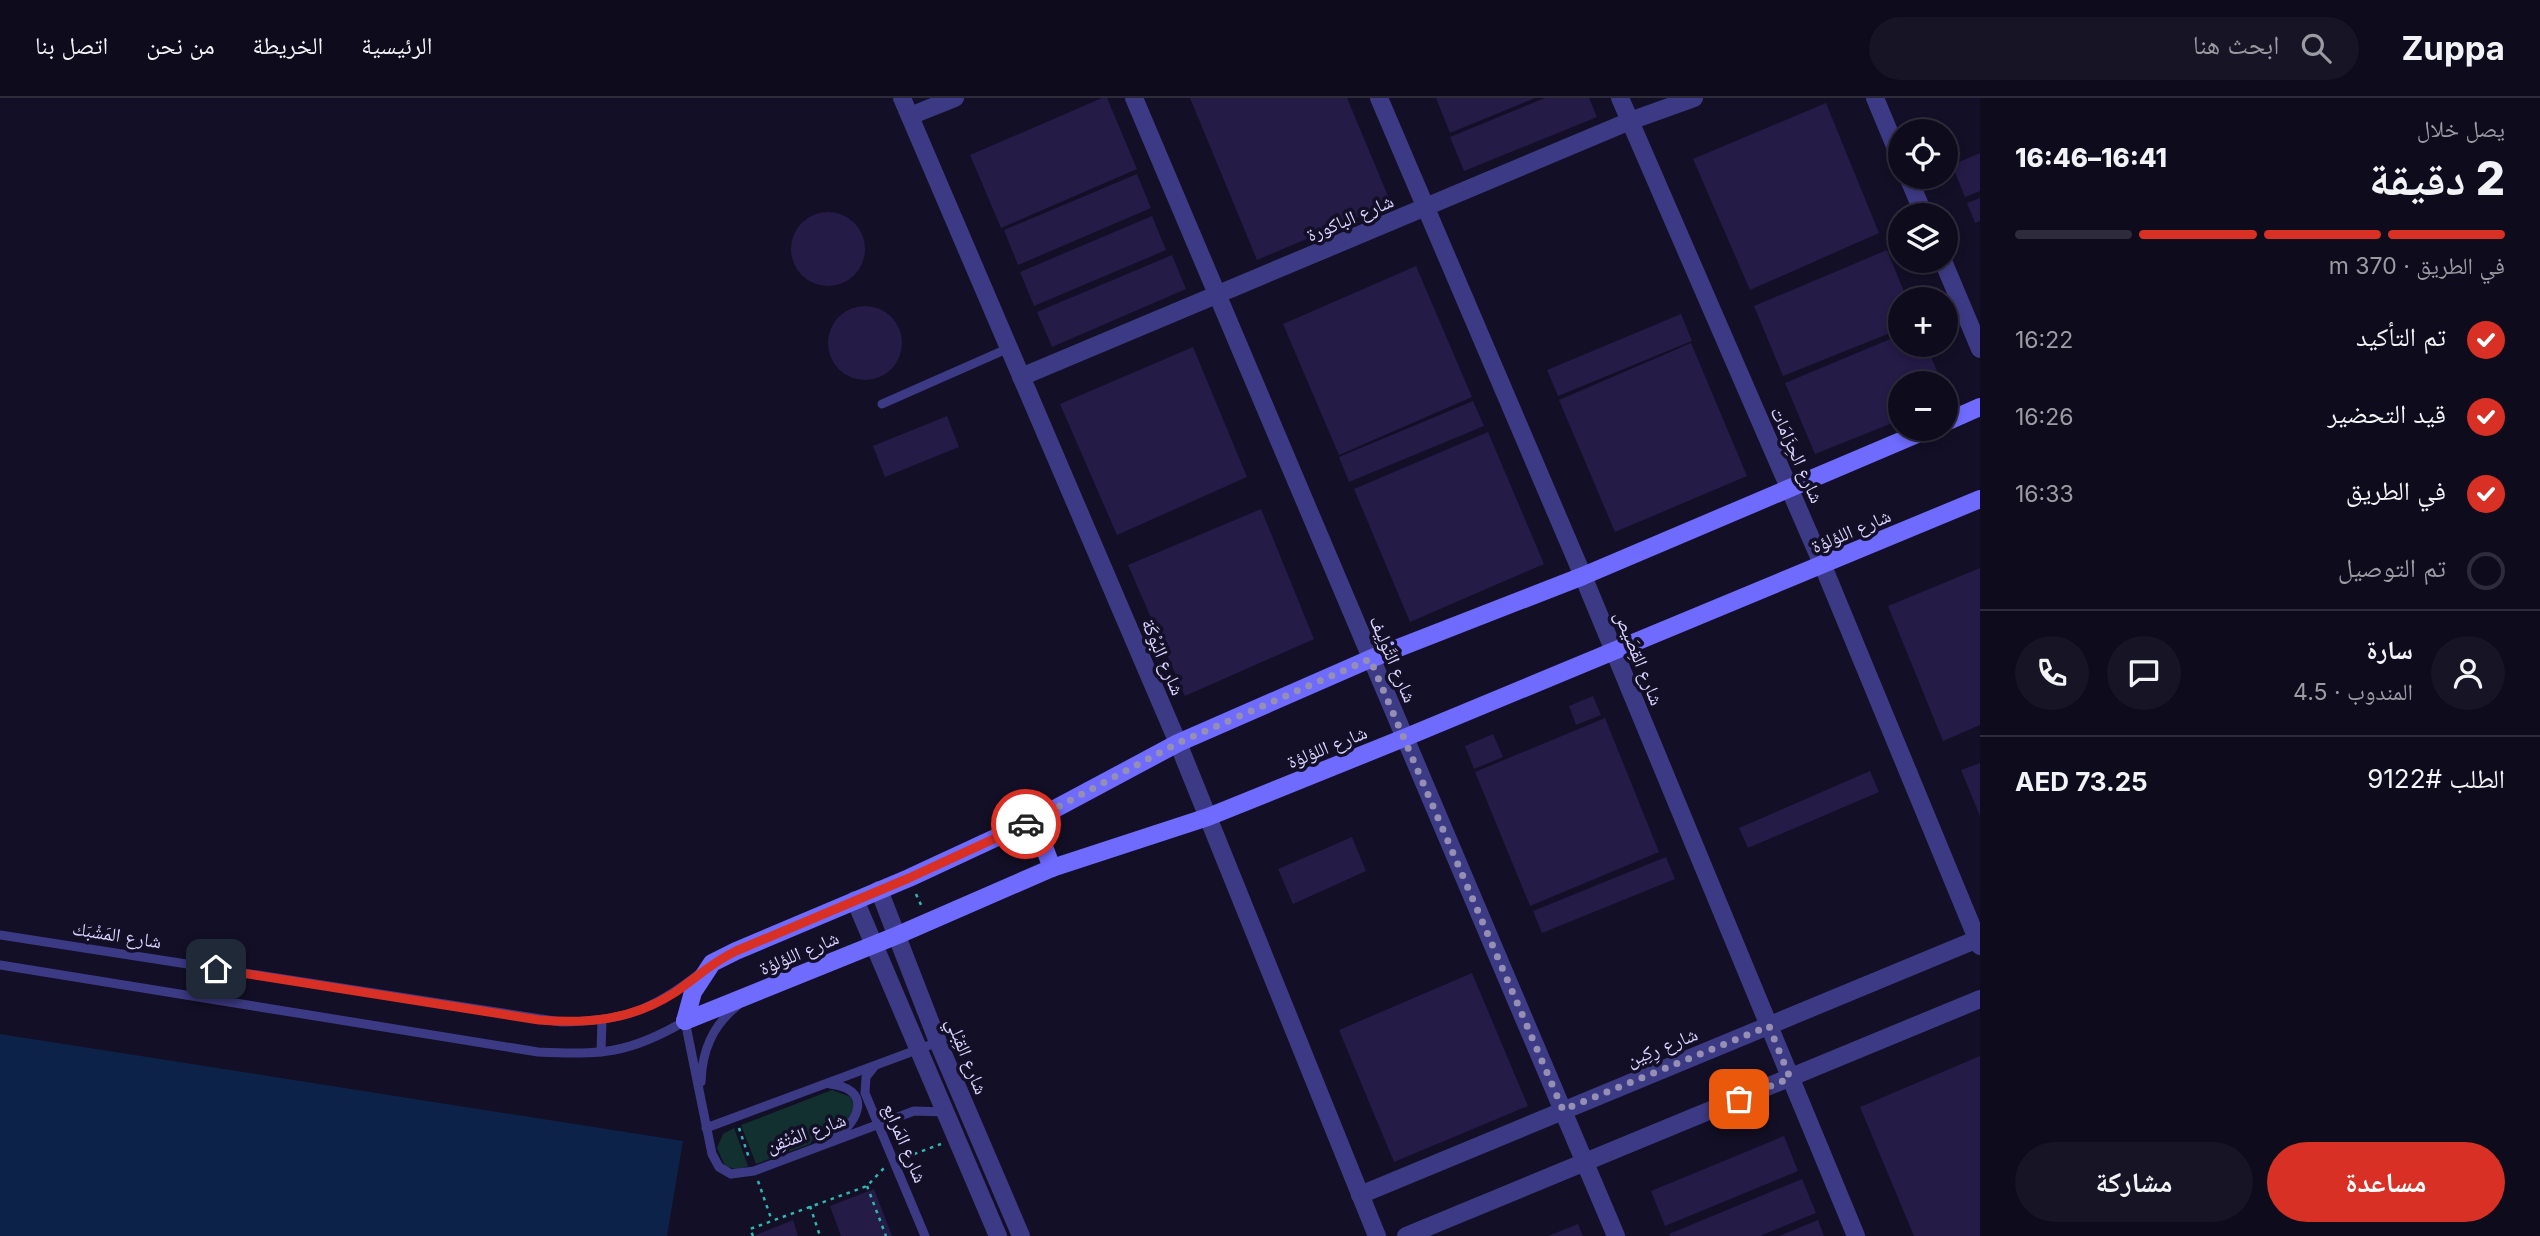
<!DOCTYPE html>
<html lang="ar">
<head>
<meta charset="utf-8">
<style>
  :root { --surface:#0e0b1c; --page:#171425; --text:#f1f3f6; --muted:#9b9ba3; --line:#2e2b3b; --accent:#d93025 }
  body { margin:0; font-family:Inter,"Noto Naskh Arabic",sans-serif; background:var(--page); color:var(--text); direction:rtl; height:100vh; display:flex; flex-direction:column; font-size:26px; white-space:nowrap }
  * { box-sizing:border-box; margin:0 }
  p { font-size:23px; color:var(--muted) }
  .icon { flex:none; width:38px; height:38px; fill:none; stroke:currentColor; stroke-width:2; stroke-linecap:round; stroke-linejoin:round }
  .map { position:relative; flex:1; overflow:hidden; direction:ltr }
  .sheet { display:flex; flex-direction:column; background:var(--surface); width:560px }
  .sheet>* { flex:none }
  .fabs { position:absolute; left:1888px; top:21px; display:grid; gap:14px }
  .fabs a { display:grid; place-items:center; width:70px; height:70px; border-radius:50%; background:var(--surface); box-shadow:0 4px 10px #0003,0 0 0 2px var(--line); font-size:35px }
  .pin { position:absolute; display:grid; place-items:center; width:60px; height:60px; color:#fff; margin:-30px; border-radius:14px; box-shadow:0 4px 10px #0006 }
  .courier { position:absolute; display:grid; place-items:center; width:70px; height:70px; margin:-35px; border:5px solid #d93025; border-radius:50%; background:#fff; color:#222; box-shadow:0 2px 9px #0007 }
  .head em { font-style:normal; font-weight:800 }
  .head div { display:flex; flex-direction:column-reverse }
  .head { display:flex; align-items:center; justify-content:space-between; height:119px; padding:0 35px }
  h1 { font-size:46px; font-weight:800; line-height:52px }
  .bar { display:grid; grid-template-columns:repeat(4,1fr); gap:10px 7px; align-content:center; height:84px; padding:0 35px }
  .bar i { height:9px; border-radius:5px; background:var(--line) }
  .bar .current { background:var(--accent) }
  .bar p { grid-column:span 4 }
  .line { display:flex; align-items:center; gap:18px; padding:0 35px; border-top:2px solid var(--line) }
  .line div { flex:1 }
  .round { display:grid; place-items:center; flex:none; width:74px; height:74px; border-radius:37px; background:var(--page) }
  ol { padding:0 35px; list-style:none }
  li { display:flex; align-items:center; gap:21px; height:77px }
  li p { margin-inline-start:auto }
  li .icon { padding:7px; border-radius:50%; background:var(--accent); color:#fff; stroke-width:4 }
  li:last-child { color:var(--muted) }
  li i { width:38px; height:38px; border:4px solid var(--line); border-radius:50% }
  .primary-button { display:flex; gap:14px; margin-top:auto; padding:14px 35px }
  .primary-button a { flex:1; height:80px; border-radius:42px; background:var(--accent); color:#fff; font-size:28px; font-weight:800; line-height:80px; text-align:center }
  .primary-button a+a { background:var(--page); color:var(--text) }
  header { display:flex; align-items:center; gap:42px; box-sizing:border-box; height:98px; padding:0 35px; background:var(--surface); border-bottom:2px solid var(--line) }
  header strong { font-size:33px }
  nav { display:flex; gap:38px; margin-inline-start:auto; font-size:24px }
  .search { width:490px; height:63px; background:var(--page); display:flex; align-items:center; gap:18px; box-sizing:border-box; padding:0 24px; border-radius:38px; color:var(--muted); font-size:26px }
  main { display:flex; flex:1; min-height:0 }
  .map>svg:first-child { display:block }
  .green { fill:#12302f }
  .water { fill:#0c2248 }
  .building { fill:#241b47 }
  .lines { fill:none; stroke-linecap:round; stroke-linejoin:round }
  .path { stroke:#2fb8b0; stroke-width:2.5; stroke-dasharray:3.5 5; stroke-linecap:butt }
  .lane { stroke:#3d3a85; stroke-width:9 }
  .street { stroke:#3d3a85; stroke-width:18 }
  .secondary { stroke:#6f6bff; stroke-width:18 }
  .done { stroke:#948fb3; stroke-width:7; stroke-dasharray:0 12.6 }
  .route { stroke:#d93025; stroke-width:9 }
  .labels { text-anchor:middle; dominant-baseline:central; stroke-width:7; stroke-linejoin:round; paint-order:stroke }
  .street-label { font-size:19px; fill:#d9d4ff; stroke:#130f26 }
</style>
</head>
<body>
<header>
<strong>Zuppa</strong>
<div class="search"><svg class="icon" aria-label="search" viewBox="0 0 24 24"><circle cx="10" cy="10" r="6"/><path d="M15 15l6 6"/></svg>ابحث هنا</div>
<nav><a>الرئيسية</a><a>الخريطة</a><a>من نحن</a><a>اتصل بنا</a></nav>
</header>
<main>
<section class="sheet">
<div class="head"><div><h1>2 دقيقة</h1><p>يصل خلال</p></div><em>16:41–16:46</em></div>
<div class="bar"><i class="current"></i><i class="current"></i><i class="current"></i><i></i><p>في الطريق · 370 m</p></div>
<ol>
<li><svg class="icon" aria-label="check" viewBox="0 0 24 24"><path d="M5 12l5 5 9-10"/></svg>تم التأكيد<p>16:22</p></li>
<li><svg class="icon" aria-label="check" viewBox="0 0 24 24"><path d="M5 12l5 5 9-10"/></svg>قيد التحضير<p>16:26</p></li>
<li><svg class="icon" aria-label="check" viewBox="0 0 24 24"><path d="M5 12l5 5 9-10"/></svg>في الطريق<p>16:33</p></li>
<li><i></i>تم التوصيل</li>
</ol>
<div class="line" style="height:126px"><a class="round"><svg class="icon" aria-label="person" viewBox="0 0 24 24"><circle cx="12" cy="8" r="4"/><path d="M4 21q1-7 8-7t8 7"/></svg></a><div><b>سارة</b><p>المندوب · 4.5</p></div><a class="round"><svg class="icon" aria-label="chat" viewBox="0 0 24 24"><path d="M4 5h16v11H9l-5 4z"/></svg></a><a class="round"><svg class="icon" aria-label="phone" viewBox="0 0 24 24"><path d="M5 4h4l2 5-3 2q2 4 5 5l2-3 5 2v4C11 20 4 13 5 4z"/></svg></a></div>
<div class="line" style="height:91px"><div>الطلب #9122</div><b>AED 73.25</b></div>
<div class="primary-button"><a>مساعدة</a><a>مشاركة</a></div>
</section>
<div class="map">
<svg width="1980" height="1138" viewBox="0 0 1980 1138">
  <rect width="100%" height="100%" fill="#130f26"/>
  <g class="green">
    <polygon points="832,992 851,999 854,1009 848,1021 816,1035 810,1046 756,1066 741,1027"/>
    <polygon points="734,1030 748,1068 738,1072 725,1068 717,1050 723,1036"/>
  </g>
  <polygon class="water" points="0,936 683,1043 667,1138 0,1138"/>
  <g class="building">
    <polygon points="1102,0 1107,0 1137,71 1001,130 970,57"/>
    <polygon points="1190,0 1347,0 1391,105 1257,162"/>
    <polygon points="1436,0 1535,0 1450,35"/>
    <polygon points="1545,0 1589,0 1597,19 1464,73 1450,39"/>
    <polygon points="1826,5 1879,135 1750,192 1693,61"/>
    <polygon points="1980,55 1980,93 1965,99 1952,67"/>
    <polygon points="1137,76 1151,110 1018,167 1004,132"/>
    <polygon points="1980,100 1980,123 1975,125 1967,105"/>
    <circle cx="828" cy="151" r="37"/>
    <polygon points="1152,118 1166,152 1034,208 1020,174"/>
    <polygon points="1887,152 1907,201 1900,201 1900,231 1783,278 1754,208"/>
    <polygon points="1172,157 1186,191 1052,249 1037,214"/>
    <polygon points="1416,168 1472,299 1339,357 1283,226"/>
    <circle cx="865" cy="245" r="37"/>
    <polygon points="1681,216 1692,243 1558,298 1547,272"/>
    <polygon points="1900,237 1900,247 1926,247 1942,285 1900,285 1900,322 1815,356 1785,285"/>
    <polygon points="1691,245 1747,378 1615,434 1559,302"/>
    <polygon points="1193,249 1247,379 1117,437 1060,306"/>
    <polygon points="1473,303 1484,328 1349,384 1339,359"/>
    <polygon points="947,318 959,349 885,379 873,348"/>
    <polygon points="1488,334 1544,466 1410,524 1354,391"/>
    <polygon points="1261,411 1314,541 1185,598 1128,467"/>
    <polygon points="1980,470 1980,627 1943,643 1888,508"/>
    <polygon points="1593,598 1601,617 1576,627 1569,608"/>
    <polygon points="1605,620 1659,754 1530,808 1475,674"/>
    <polygon points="1493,636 1503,659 1474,671 1465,648"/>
    <polygon points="1980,665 1980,718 1961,672"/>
    <polygon points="1870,673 1879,694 1748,750 1739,730"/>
    <polygon points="1352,739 1366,773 1293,806 1278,771"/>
    <polygon points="1666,759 1675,781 1542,835 1533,813"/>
    <polygon points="1472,875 1528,1008 1394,1064 1339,932"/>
    <polygon points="1980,958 1980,1138 1914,1138 1860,1009"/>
    <polygon points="1784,1038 1798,1073 1665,1128 1651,1093"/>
    <polygon points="1802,1081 1816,1115 1760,1138 1670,1138 1669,1136"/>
    <polygon points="874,1091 892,1138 841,1138 830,1108"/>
    <polygon points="793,1122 798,1138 753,1138"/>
    <polygon points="1818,1122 1824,1138 1779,1138"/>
    <polygon points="1578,1126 1583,1138 1548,1138"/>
  </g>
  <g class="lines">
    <g class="path">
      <polyline points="916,796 922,809"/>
      <polyline points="739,1030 749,1060"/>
      <polyline points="906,1059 941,1046"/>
      <polyline points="758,1083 772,1123"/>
      <polyline points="867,1088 886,1138"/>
      <polyline points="810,1108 820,1138"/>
      <polyline points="753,1138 750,1131 867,1088 884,1070"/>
    </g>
    <g class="lane">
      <polyline points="882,306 1009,250"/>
      <path d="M0,837l561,87c62,-1 91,-11 139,-49"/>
      <path d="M0,867l538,87c63,3 91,2 147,-31l27,133 7,13 12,7 23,-3 160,-60 32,1"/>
      <polyline points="601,954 602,922"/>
      <polyline points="874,969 866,979 865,995 925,1138"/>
      <path d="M701,984c1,-31 11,-56 36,-76"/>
      <path d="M830,986c41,5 31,35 6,53"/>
      <polyline points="706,1030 938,944"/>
    </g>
    <g class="street">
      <polyline points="902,0 1178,645 1377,1138"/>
      <polyline points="1134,0 1616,1138"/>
      <polyline points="1379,0 1583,478 1856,1138"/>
      <polyline points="1620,0 1823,468 1980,848"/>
      <polyline points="1875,0 1900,60"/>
      <polyline points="910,18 955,0"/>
      <polyline points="1908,79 1924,117"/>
      <polyline points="1943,163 1980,251"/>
      <polyline points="1021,279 1630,23 1694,0"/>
      <polyline points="879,792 938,944 1021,1138"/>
      <polyline points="855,802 998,1138"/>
      <polyline points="1360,1097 1980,840"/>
      <polyline points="1406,1138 1980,901"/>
    </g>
    <g class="secondary">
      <polyline points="1946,324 1980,309"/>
      <polyline points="1034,722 1052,770"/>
      <polyline points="685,923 898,837 1052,770 1208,719 1404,640 1980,401"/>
      <polyline points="685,923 693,894 712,865 736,853 909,780 1034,722 1178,645 1370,561 1583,478 1929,331"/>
    </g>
  </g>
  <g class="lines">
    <polyline class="done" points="1026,726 1178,645 1370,561 1563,1012 1769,928 1790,980 1739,1001"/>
    <path class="route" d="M216,871l323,51c49,4 93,0 135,-27 22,-15 37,-30 62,-42l173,-73 117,-54"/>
  </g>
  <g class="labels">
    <g class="street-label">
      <text transform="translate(1350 120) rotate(-23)">شارع الباكورة</text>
      <text transform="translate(1797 357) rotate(66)">شارع الحِزَامَات</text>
      <text transform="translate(1851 433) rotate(-23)">شارع اللؤلؤة</text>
      <text transform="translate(1163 559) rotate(67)">شارع البُوْكَة</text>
      <text transform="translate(1639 560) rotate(68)">شارع القِصَيص</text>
      <text transform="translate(1393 561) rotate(67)">شارع التَّوْلِيف</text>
      <text transform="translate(1327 649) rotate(-22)">شارع اللؤلؤة</text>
      <text transform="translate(117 837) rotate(9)">شارع المَشْبَك</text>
      <text transform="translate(799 855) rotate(-23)">شارع اللؤلؤة</text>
      <text transform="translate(1662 949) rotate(-22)">شارع رِكِين</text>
      <text transform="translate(967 958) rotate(68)">شارع القِبْلي</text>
      <text transform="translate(806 1035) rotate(-20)">شارع المُتْقِن</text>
      <text transform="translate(905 1045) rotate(67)">شارع المَرابع</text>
    </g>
  </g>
</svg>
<div class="fabs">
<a><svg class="icon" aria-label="locate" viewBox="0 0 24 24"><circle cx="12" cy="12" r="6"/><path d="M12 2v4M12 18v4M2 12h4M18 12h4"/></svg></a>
<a><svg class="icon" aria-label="layers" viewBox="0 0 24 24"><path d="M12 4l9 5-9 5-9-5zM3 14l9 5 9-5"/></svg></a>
<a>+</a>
<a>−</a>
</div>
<div class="pin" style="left:1739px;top:1001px;background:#ea580c"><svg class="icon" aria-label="bag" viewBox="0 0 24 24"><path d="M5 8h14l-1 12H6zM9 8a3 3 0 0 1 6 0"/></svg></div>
<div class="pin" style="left:216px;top:871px;background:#1f2937"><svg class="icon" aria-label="home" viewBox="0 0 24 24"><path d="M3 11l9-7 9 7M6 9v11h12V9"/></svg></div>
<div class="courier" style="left:1026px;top:726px"><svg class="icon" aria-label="car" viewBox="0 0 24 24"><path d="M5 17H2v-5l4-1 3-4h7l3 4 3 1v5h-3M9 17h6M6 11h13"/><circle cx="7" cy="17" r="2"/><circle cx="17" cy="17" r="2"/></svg></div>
</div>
</main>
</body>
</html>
